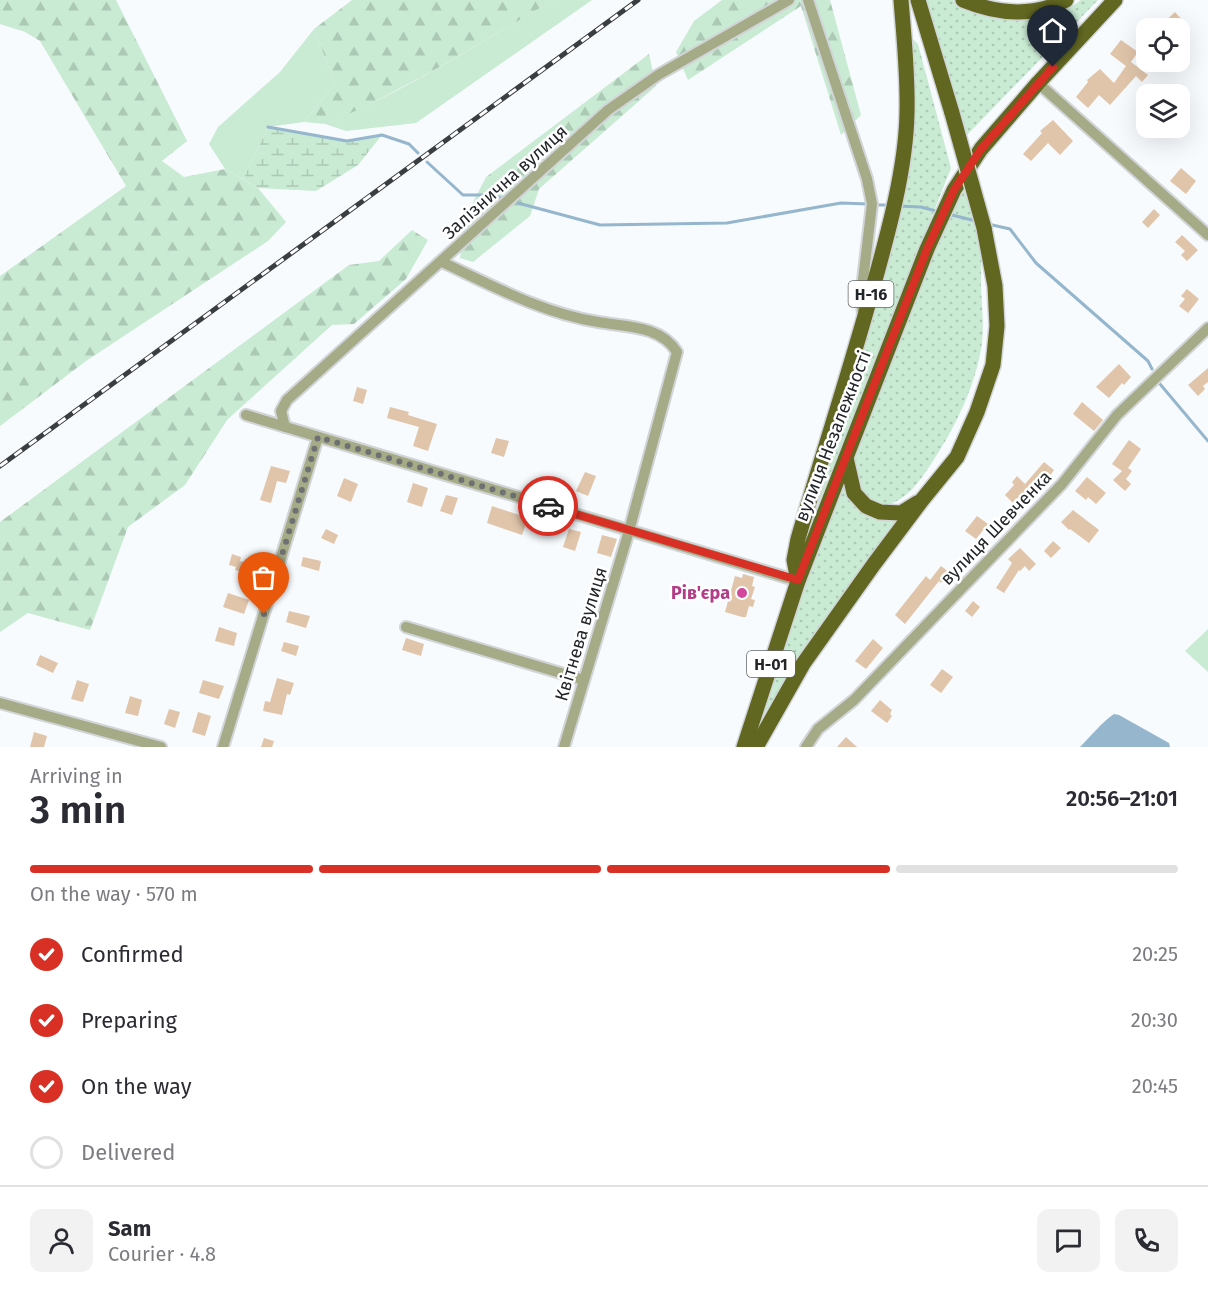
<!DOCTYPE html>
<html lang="en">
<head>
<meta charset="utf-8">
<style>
  :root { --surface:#fff; --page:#f2f2f3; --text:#2b2b33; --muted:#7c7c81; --line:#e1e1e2; --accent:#d93025 }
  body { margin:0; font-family:"Fira Sans",sans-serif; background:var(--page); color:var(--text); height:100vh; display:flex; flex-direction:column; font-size:22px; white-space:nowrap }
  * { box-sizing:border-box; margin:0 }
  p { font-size:20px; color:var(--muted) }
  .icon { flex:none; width:33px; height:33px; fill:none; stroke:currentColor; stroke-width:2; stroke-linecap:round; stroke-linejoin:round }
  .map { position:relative; height:747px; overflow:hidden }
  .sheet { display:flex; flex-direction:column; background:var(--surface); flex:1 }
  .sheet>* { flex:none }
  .tools { position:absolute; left:1136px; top:18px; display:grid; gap:12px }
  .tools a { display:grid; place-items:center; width:54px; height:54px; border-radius:12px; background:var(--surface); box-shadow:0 6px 24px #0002; font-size:30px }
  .pin { position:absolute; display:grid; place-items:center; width:51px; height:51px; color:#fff; margin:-62px -26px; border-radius:50% 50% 50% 0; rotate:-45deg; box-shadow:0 0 6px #0007 }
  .pin .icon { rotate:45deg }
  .courier { position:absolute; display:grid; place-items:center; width:60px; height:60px; margin:-30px; border:4px solid #d93025; border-radius:50%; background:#fff; color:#222; box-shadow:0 2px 8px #0007 }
  .summary em { font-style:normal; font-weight:600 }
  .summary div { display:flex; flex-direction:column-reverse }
  .summary { display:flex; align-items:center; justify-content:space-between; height:102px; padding:0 30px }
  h1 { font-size:39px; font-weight:600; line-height:45px }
  .bar { display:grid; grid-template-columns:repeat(4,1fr); gap:9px 6px; align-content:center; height:72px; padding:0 30px }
  .bar i { height:8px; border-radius:4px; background:var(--line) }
  .bar .on { background:var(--accent) }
  .bar p { grid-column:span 4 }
  .line { display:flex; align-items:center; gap:15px; padding:0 30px; border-top:2px solid var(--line) }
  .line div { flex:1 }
  .round { display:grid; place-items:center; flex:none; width:63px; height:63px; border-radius:12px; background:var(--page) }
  ol { padding:0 30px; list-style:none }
  li { display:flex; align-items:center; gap:18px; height:66px }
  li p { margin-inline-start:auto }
  li .icon { padding:6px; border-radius:50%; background:var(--accent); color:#fff; stroke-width:4 }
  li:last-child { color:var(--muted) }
  li i { width:33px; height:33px; border:3px solid var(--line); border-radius:50% }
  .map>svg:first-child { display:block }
  .grass { fill:url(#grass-dots) }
  .forest { fill:url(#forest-firs) }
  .wetland { fill:url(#wetland-marsh) }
  .garden { fill:#c9ead3 }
  .water { fill:#95b6cc }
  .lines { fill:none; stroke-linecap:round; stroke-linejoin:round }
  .stream { stroke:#95b6cc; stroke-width:3 }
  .building { fill:#e0c5aa }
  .minor-casing { stroke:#d1d5d8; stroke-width:14 }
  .primary-casing { stroke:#d1d5d8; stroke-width:18 }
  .minor { stroke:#a5aa87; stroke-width:10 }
  .primary { stroke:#616621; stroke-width:15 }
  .rail-casing { stroke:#3a3e41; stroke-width:5 }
  .rail { stroke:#fff; stroke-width:3; stroke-dasharray:9; stroke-linecap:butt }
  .primary-bridge-casing { stroke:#d1d5d8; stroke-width:18; stroke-linecap:butt }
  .primary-bridge { stroke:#616621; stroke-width:15 }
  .done { stroke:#6d7174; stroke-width:6; stroke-dasharray:0 10.8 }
  .route { stroke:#d93025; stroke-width:8 }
  .hotel-dot { fill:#d1479c; stroke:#fff; stroke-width:2 }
  .labels { text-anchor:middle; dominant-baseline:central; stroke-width:5; stroke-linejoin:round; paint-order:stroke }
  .shield { fill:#fff; stroke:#646769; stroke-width:1.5 }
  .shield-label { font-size:16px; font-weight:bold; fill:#222629 }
  .street-label { font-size:18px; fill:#222629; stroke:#fff }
  .hotel-label { font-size:18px; font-weight:bold; fill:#b23c85; stroke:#fff; text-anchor:end }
</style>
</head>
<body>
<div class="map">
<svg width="1208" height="747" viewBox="0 0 1208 747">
  <defs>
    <pattern id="grass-dots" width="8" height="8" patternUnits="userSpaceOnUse" patternTransform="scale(1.5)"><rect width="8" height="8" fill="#c9ead3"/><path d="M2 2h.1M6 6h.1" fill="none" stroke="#acc9b5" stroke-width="1.8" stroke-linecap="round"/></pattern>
    <pattern id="forest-firs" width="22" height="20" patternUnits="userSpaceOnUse" patternTransform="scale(1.5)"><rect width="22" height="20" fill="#c9ead3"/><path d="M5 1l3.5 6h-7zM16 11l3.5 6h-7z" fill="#acc9b5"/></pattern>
    <pattern id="wetland-marsh" width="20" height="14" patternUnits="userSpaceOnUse" patternTransform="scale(1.5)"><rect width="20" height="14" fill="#c9ead3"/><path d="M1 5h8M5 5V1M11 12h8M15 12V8" fill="none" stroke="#acc9b5"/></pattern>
  </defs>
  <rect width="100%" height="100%" fill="#f7fbfe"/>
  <g class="grass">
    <polygon points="926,0 953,0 956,2 1055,13 1071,7 1081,0 1098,0 962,140"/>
    <polygon points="911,37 918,44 951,168 822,495 798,550 891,242"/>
    <path d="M968,188c4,14 10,30 12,44 2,18 1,38 1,56 1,18 3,37 1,55 -6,42 -26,83 -49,118 -14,21 -27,42 -54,46 -22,-16 -28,-25 -23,-53l56,-151 45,-106z"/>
    <polygon points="847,476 848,492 899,517 753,730 801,587"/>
  </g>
  <g class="forest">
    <polygon points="0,0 116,0 187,141 162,161 184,177 225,169 258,188 286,222 268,241 86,361 0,426 0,276 126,186 40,41 25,32 0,24"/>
    <polygon points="352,0 554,0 436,69 353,113 325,124 304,122 335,84 314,29"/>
    <polygon points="722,0 830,0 861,115 841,135 801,6 688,80 676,52 694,21"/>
    <polygon points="649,54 656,86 539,189 530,216 473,262 460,258 465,218 486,177"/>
    <polygon points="412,230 428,240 406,279 354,324 332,325 227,420 185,485 128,527 90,630 28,613 0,632 0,522 349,265 379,261"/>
  </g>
  <polygon class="wetland" points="268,127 347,141 382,135 358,165 316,191 258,188 243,179"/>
  <g class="garden">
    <path d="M554,0h38l-176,123 -70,8 -21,-7c81,-33 154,-81 229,-124z"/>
    <polygon points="314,29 335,84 304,122 268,127 243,179 225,169 209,144 218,127 280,72"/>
    <polygon points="1208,629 1208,672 1185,651"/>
  </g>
  <path class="water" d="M1114,714l5,1 50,28 1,4h-90c11,-11 22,-25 34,-33z"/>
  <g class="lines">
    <g class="stream">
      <polyline points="268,127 347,141 382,135 409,144 418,153"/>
      <polyline points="427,162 463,195 492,195 501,198"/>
      <polyline points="518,203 600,225 727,223 841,203 868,204"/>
      <polyline points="875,205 887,205"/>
      <polyline points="899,206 921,207 936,211"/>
      <polyline points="952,215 976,221"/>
      <polyline points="988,224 1010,229 1036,263 1148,361 1152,369"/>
      <polyline points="1160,384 1208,441"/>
    </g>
  </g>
  <g class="building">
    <polygon points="1175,12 1184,22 1178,28 1158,28"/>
    <polygon points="1121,40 1138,52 1131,62 1148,75 1142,82 1136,76 1110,105 1099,95 1088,108 1076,97 1088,82 1087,80 1100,69 1114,83 1126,66 1110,54"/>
    <polygon points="1053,120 1073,141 1060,155 1048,143 1031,161 1023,154 1042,133 1040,131"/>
    <polygon points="1181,168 1196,181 1186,194 1170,181"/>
    <polygon points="1154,209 1160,215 1148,228 1142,222"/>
    <polygon points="1182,235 1198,250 1187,261 1181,255 1185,251 1175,242"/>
    <polygon points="1187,289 1199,299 1188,313 1179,306 1185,299 1181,296"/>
    <polygon points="1119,364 1131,377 1124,385 1122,383 1109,398 1096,387"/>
    <polygon points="1208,368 1208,382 1203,386 1205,389 1198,396 1188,385"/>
    <polygon points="357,387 367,390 363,404 353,401"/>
    <polygon points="1082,402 1103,420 1094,431 1073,414"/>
    <polygon points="390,407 409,412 408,415 437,424 428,451 413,446 419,427 387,418"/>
    <polygon points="496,438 509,441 504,457 491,453"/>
    <polygon points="1129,440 1141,449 1128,468 1132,471 1126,479 1131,484 1125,491 1113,480 1122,471 1112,464"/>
    <polygon points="1044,462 1054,470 1044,484 1038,479 1015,505 1005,495 1014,485 1012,482 1017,476 1025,484"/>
    <polygon points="271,466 290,471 286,483 277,481 271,503 260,500"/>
    <polygon points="585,472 596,476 588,496 576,491"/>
    <polygon points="1087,477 1106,493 1096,504 1088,497 1086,500 1075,491"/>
    <polygon points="344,478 358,484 351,502 337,496"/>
    <polygon points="413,483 428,488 422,507 407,502"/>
    <polygon points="446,495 458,498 452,515 440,511"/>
    <polygon points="492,506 528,518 522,535 487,523"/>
    <polygon points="1073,510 1099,530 1089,543 1070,529 1069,530 1061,522"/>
    <polygon points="977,516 988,524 976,539 965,531"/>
    <polygon points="326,529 338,535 334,544 321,538"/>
    <polygon points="569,529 581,532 575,551 563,547"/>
    <polygon points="602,535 617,539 611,557 597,553"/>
    <polygon points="1053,541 1061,548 1051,558 1044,551"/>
    <polygon points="1020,548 1036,564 1029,571 1025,566 1020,571 1019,570 1004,593 996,588 1012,563 1008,559"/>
    <polygon points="232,554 241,557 240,561 253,564 250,574 235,570 236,567 229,565"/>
    <polygon points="303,557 321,561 319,571 301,566"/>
    <polygon points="941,566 949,572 941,583 939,581 905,624 895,615 926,576 930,580"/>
    <polygon points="743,574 754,577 752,586 755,587 751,599 755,600 753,607 749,606 746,617 742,617 725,612 735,576 742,578"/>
    <polygon points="228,593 249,600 244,614 223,607"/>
    <polygon points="973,601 980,607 972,617 965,611"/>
    <polygon points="289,611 310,616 306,628 286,622"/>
    <polygon points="219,627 237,633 234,646 215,641"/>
    <polygon points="406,638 424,644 421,656 402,650"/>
    <polygon points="873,639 883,648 866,669 855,661"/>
    <polygon points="284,642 299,646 296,656 281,651"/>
    <polygon points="40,655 58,663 53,673 36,665"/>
    <polygon points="942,669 953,677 941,693 930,685"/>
    <polygon points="277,678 294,683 290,695 287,694 282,715 263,711 265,701 270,702"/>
    <polygon points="77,680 89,684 83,702 71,699"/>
    <polygon points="203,680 224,686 219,699 199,693"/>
    <polygon points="130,696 142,700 138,716 125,713"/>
    <polygon points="880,700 892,710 890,714 892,716 887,723 871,711"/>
    <polygon points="169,709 180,712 175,728 164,724"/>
    <polygon points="198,712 211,716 205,736 192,732"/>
    <polygon points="34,732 47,736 44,747 30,747"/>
    <polygon points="846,737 857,747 837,747"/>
    <polygon points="264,738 274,741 272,747 261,747"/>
  </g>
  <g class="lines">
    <g class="minor-casing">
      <g id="minor">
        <polyline points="808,0 867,179 872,204 861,297 863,314"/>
        <polyline points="1038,83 1208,235"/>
        <path d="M442,262c51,24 100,51 156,60 28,5 62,3 79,30l-48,179 -65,216"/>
        <polyline points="246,415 798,581"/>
        <polyline points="285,427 281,411 287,400 608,110 658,75 789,0"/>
        <polyline points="406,627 584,680"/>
        <polyline points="0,703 161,747"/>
        <polyline points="223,747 318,437"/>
        <polyline points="806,747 818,729 854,700 1062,484 1117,415 1208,328"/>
      </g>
    </g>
    <g class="primary-casing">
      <g id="primary">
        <polyline points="918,0 952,113"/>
        <path d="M963,0c34,14 69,18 103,0"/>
        <polyline points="846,458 854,493 866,506 880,512 901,513 917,503"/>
        <path d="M798,581l-4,-21 4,-21c24,-83 51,-165 74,-248 15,-54 34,-121 35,-178 1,-38 -3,-75 -6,-113"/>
        <polyline points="744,747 798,581 927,249 954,190 981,149 1038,83 1115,0"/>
        <polyline points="756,747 803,664 874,564 922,500 957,457 977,412 993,365 997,326 995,286 984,228"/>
      </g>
    </g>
    <use href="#minor" class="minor"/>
    <use href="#primary" class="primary"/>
    <g class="rail-casing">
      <polyline id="rail" points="0,466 638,0"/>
    </g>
    <use href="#rail" class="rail"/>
    <g class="primary-bridge-casing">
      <polyline id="primary-bridge" points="952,113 984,228"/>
    </g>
    <use href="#primary-bridge" class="primary-bridge"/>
  </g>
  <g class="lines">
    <polyline class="done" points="264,614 318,437 548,506"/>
    <polyline class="route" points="548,506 798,580 927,249 954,190 981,149 1053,67"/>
  </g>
  <circle class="hotel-dot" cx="742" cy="593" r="6"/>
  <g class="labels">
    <g class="shield">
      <rect x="848.5" y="281" width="45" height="26" rx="4.5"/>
      <rect x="747" y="651" width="48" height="26" rx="4.5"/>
    </g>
    <g class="shield-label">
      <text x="871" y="294">Н-16</text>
      <text x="771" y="664">Н-01</text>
    </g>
    <g class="street-label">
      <text transform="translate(505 182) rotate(-42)">Залізнична вулиця</text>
      <text transform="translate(833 436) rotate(-69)">вулиця Незалежності</text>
      <text transform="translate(996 528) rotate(-46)">вулиця Шевченка</text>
      <text transform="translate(581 634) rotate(-73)">Квітнева вулиця</text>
    </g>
    <g class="hotel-label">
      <text x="730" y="593">Рів'єра</text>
    </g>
  </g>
</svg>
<div class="tools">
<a><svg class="icon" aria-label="locate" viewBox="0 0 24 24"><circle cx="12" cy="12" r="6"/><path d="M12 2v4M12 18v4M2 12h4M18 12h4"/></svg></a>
<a><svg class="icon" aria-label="layers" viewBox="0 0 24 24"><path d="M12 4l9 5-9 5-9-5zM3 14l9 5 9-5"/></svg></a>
</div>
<div class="pin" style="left:264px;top:614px;background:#ea580c"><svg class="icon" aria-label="bag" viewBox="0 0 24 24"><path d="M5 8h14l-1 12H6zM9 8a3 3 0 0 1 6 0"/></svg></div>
<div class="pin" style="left:1053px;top:67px;background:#1f2937"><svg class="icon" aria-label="home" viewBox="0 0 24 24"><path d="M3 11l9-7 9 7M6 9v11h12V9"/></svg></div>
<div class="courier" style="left:548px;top:506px"><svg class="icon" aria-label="car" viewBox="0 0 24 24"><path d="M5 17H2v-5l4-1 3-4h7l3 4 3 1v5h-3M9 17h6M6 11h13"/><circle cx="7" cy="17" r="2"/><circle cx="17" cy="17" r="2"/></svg></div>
</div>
<section class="sheet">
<div class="summary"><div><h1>3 min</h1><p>Arriving in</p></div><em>20:56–21:01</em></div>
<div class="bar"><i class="on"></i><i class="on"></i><i class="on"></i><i></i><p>On the way · 570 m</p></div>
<ol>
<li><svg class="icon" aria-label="check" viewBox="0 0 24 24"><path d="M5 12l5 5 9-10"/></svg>Confirmed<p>20:25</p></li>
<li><svg class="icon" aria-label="check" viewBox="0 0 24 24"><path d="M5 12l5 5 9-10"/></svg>Preparing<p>20:30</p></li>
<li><svg class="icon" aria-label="check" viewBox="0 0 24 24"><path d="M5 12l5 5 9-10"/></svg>On the way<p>20:45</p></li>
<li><i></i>Delivered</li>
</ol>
<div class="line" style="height:108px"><a class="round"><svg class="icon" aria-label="person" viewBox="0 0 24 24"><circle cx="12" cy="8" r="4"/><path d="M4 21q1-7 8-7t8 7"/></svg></a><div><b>Sam</b><p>Courier · 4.8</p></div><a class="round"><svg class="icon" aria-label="chat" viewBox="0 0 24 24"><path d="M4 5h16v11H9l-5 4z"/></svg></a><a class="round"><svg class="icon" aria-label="phone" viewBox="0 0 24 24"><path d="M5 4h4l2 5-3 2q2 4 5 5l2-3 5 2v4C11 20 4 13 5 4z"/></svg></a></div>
</section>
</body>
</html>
